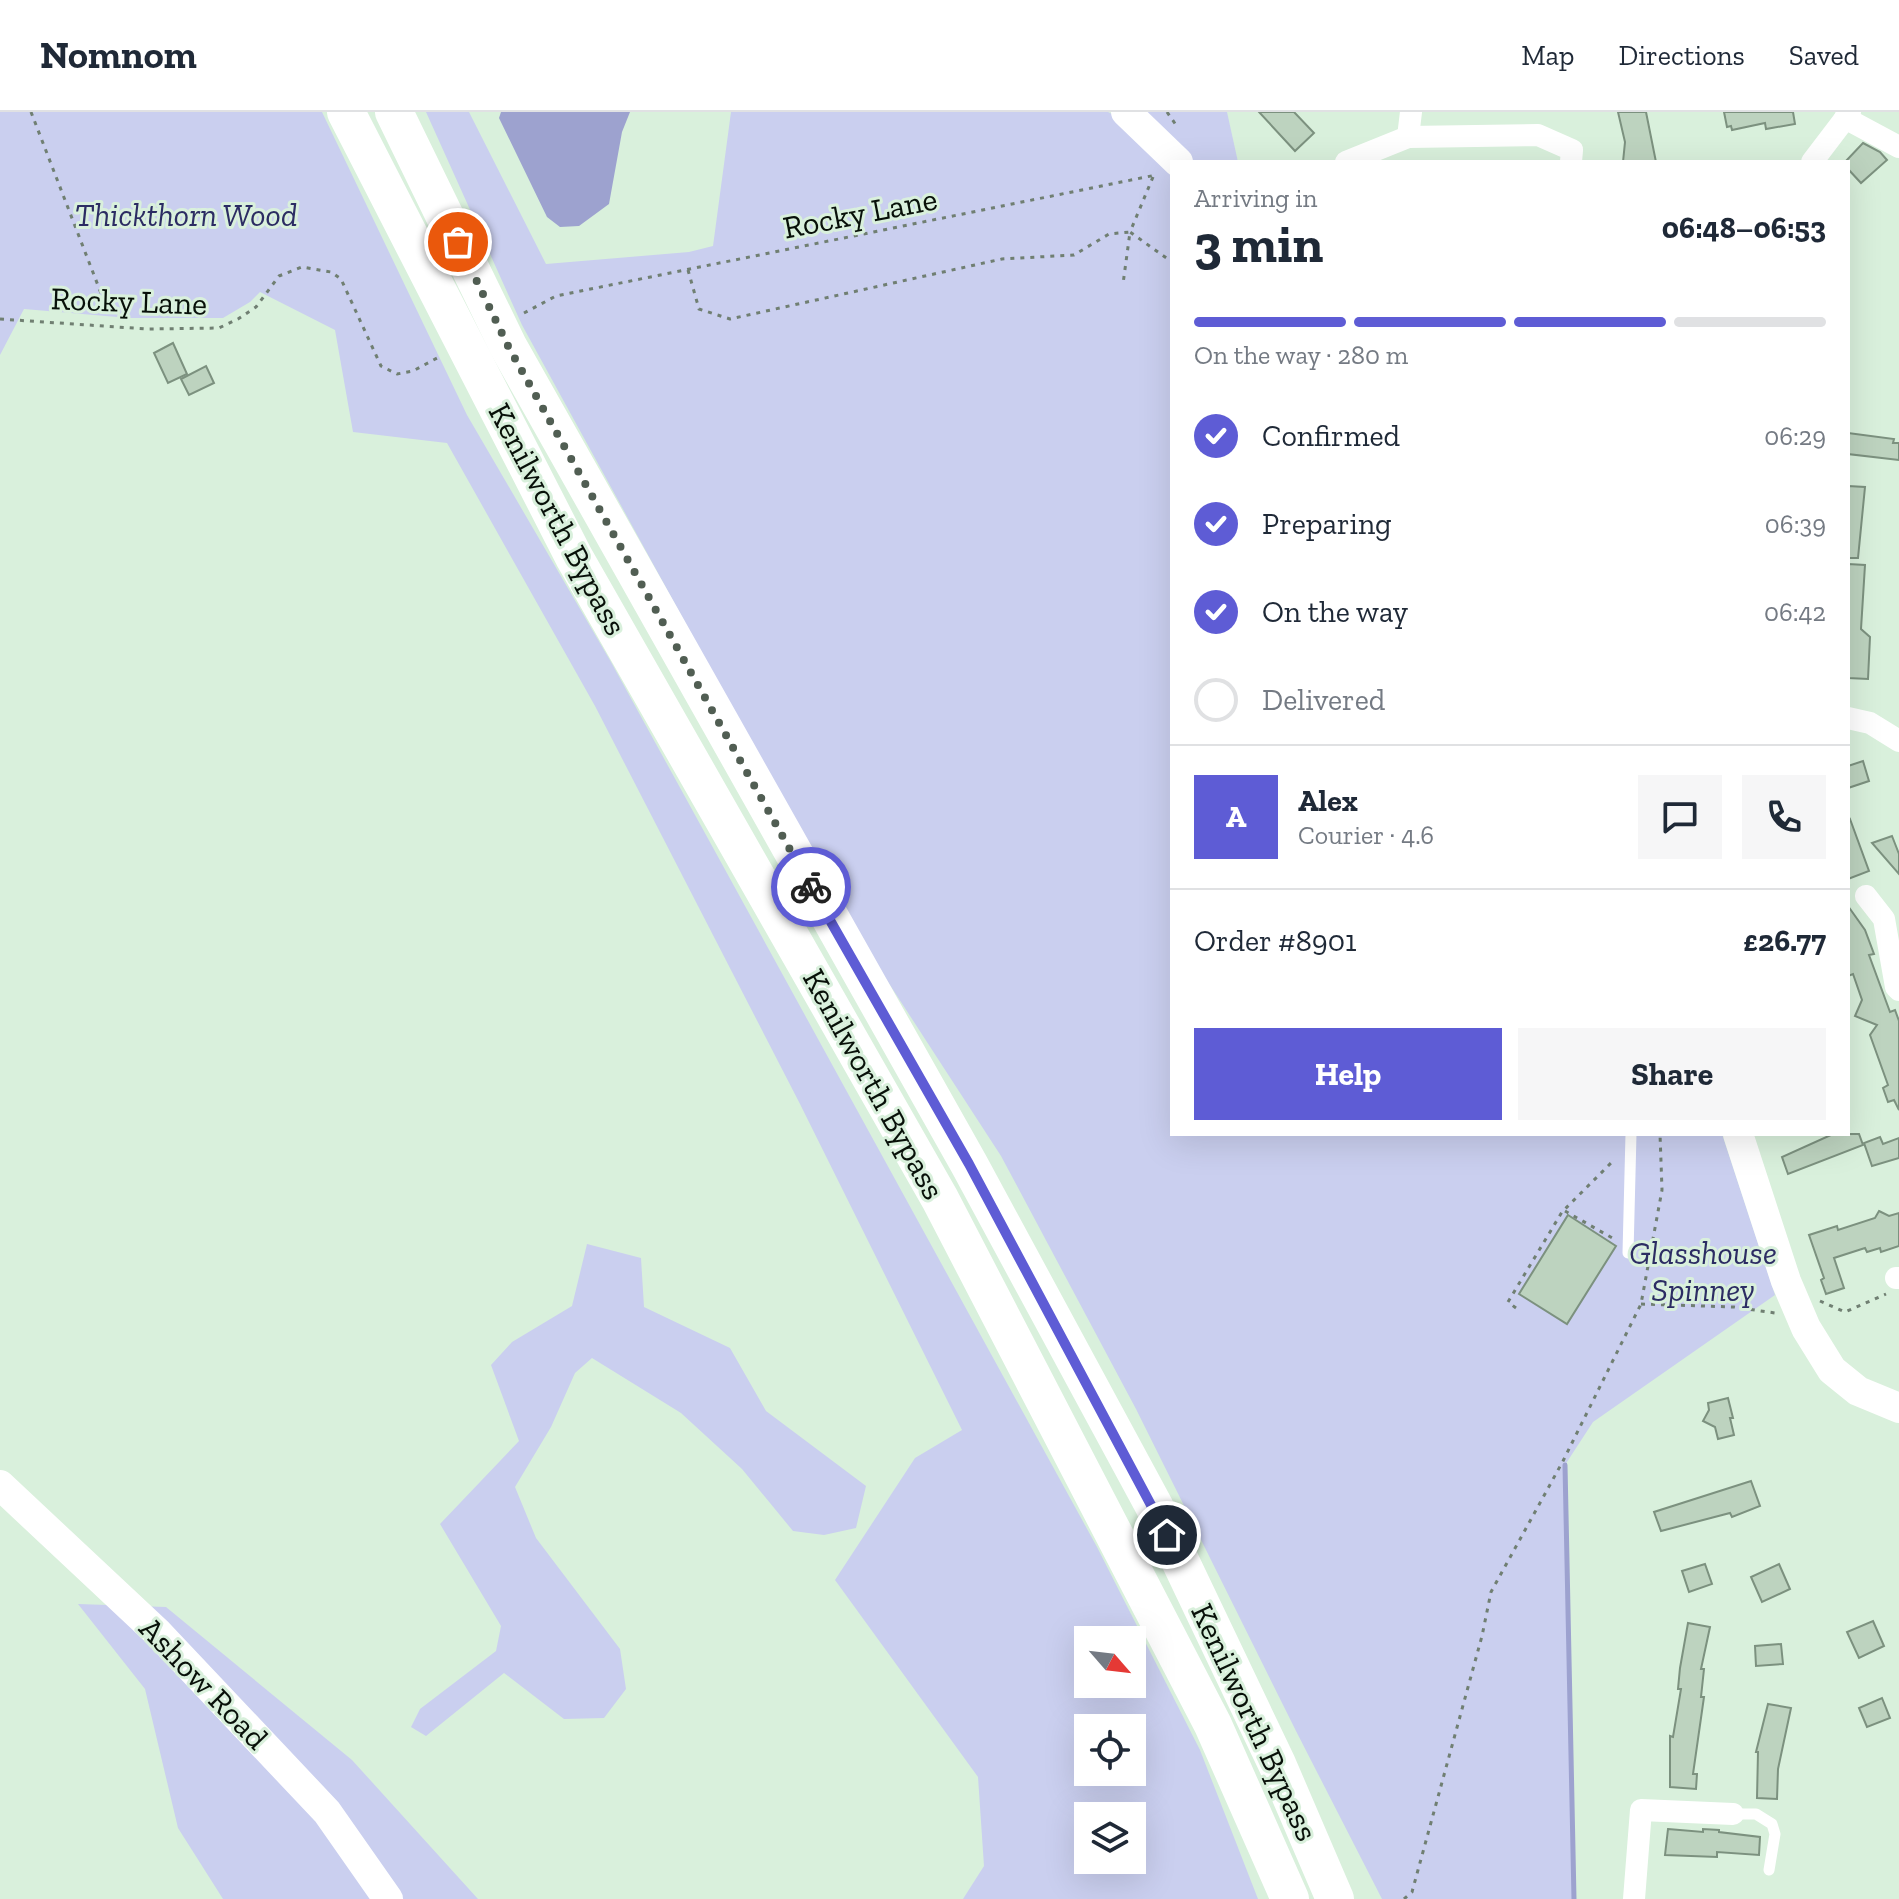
<!DOCTYPE html>
<html lang="en">
<head>
<meta charset="utf-8">
<style>
  :root { --surface:#fff; --page:#f6f6f7; --text:#1f2937; --muted:#747a83; --line:#e0e1e3; --accent:#5e5cd5 }
  body { margin:0; font-family:"Zilla Slab",serif; background:var(--page); color:var(--text); height:100vh; display:flex; flex-direction:column; font-size:30px; white-space:nowrap }
  * { box-sizing:border-box; margin:0 }
  p { font-size:26px; color:var(--muted) }
  .icon { flex:none; width:44px; height:44px; fill:none; stroke:currentColor; stroke-width:2; stroke-linecap:round; stroke-linejoin:round }
  .map { position:relative; flex:1; overflow:hidden }
  .panel { position:absolute; left:1170px; top:48px; width:680px; height:976px; display:flex; flex-direction:column; background:var(--surface); border-radius:0px; box-shadow:0 8px 32px #0002 }
  .panel>* { flex:none }
  .needle { width:52px; rotate:118deg }
  .fabs { position:absolute; left:1074px; top:1514px; display:grid; gap:16px }
  .fabs a { display:grid; place-items:center; width:72px; height:72px; border-radius:0px; background:var(--surface); box-shadow:0 8px 32px #0002; font-size:40px }
  .pin { position:absolute; display:grid; place-items:center; width:68px; height:68px; color:#fff; margin:-34px; border:4px solid #fff; border-radius:50%; box-shadow:0 2px 8px #0007 }
  .courier { position:absolute; display:grid; place-items:center; width:80px; height:80px; margin:-40px; border:6px solid #5e5cd5; border-radius:50%; background:#fff; color:#222; box-shadow:0 2px 10px #0007 }
  .headline em { font-style:normal; font-weight:800 }
  .headline div { display:flex; flex-direction:column-reverse }
  .headline { display:flex; align-items:center; justify-content:space-between; height:136px; padding:0 24px }
  h1 { font-size:52px; font-weight:800; line-height:60px }
  .bar { display:grid; grid-template-columns:repeat(4,1fr); gap:12px 8px; align-content:center; height:96px; padding:0 24px }
  .bar i { height:10px; border-radius:6px; background:var(--line) }
  .bar .active { background:var(--accent) }
  .bar p { grid-column:span 4 }
  .line { display:flex; align-items:center; gap:20px; padding:0 24px; border-top:2px solid var(--line) }
  .line div { flex:1 }
  .round { display:grid; place-items:center; flex:none; width:84px; height:84px; border-radius:0px; background:var(--page) }
  ol { padding:0 24px; list-style:none }
  li { display:flex; align-items:center; gap:24px; height:88px }
  li p { margin-inline-start:auto }
  li .icon { padding:8px; border-radius:50%; background:var(--accent); color:#fff; stroke-width:4 }
  li:last-child { color:var(--muted) }
  li i { width:44px; height:44px; border:4px solid var(--line); border-radius:50% }
  .button { display:flex; gap:16px; margin-top:auto; padding:16px 24px }
  .button a { flex:1; height:92px; border-radius:0px; background:var(--accent); color:#fff; font-size:32px; font-weight:800; line-height:92px; text-align:center }
  .button a+a { background:var(--page); color:var(--text) }
  header { display:flex; align-items:center; gap:48px; box-sizing:border-box; height:112px; padding:0 40px; background:var(--surface); border-bottom:2px solid var(--line) }
  header strong { font-size:38px }
  nav { display:flex; gap:44px; margin-inline-start:auto; font-size:28px }
  .map>svg:first-child { display:block }
  .green { fill:#cacfef; fill-rule:evenodd }
  .water { fill:#9da2cf }
  .lines { fill:none; stroke-linecap:round; stroke-linejoin:round }
  .stream { stroke:#9da2cf; stroke-width:5 }
  .building { fill:#bdd3bf; stroke:#7c917f; stroke-width:2 }
  .path { stroke:#707f72; stroke-width:3; stroke-dasharray:4 6; stroke-linecap:butt }
  .lane { stroke:#fff; stroke-width:11 }
  .street { stroke:#fff; stroke-width:22 }
  .secondary { stroke:#fff; stroke-width:30 }
  .highway { stroke:#fff; stroke-width:38 }
  .done { stroke:#515e53; stroke-width:8; stroke-dasharray:0 14.4 }
  .route { stroke:#5e5cd5; stroke-width:10 }
  .labels { text-anchor:middle; dominant-baseline:central; stroke-width:6; stroke-linejoin:round; paint-order:stroke }
  .street-label { font-size:32px; fill:#081009; stroke:#d9f0dc }
  .park-label { font-size:32px; font-style:italic; fill:#2c2c63; stroke:#d9f0dc }
</style>
</head>
<body>
<header>
<strong>Nomnom</strong>
<nav><a>Map</a><a>Directions</a><a>Saved</a></nav>
</header>
<div class="map">
<svg width="1899" height="1787" viewBox="0 0 1899 1787">
  <rect width="100%" height="100%" fill="#d9f0dc"/>
  <g class="green">
    <path d="M0,0h322l145,303 144,247 486,885 103,203 58,149h-295l21,-33 -6,-89 -143,-197 80,-122 47,-28 -162,-326 -205,-398 -148,-263 -94,-11 -18,-102 -75,-38 -10,10 -27,16h-94l-105,-9 -24,46zM1088,1528h44v44h-44zM1088,1616h44v44h-44zM1088,1704h44v44h-44z"/>
    <polygon points="426,0 469,0 546,152 689,140 713,134 731,0 1108,0 1122,7 1172,63 1172,1022 1722,1022 1775,1183 1593,1310 1565,1353 1574,1787 1382,1787 1296,1619 1136,1297 1001,1044 851,813 522,213"/>
    <polygon points="1126,0 1227,0 1238,50 1177,50"/>
    <polygon points="587,1132 641,1146 644,1195 730,1236 766,1299 866,1374 856,1416 824,1423 793,1419 742,1357 681,1301 592,1246 575,1261 551,1315 515,1375 536,1426 620,1537 626,1577 604,1606 564,1607 504,1561 426,1624 411,1615 420,1597 496,1539 501,1514 440,1412 519,1329 491,1253 512,1230 572,1194"/>
    <polygon points="78,1492 166,1495 352,1648 478,1787 223,1787 178,1716 145,1577"/>
  </g>
  <polygon class="water" points="501,0 630,0 622,20 609,92 579,114 560,115 547,105 499,6"/>
  <g class="lines">
    <polyline class="stream" points="1565,1353 1574,1787"/>
  </g>
  <g class="building">
    <polygon points="1259,0 1294,0 1314,21 1295,39"/>
    <polygon points="1618,0 1646,0 1656,50 1623,50 1625,30"/>
    <polygon points="1724,0 1793,0 1795,12 1766,17 1765,11 1732,18 1731,14 1727,15"/>
    <polygon points="1863,31 1880,40 1887,48 1861,71 1848,57 1848,50 1845,50"/>
    <polygon points="173,231 187,262 168,271 154,241"/>
    <polygon points="206,254 214,271 189,283 181,267"/>
    <polygon points="1848,321 1894,327 1893,331 1899,331 1899,348 1848,342"/>
    <polygon points="1848,374 1865,375 1858,446 1848,446"/>
    <polygon points="1848,452 1865,453 1861,517 1870,525 1868,567 1848,566"/>
    <polygon points="1863,649 1869,669 1848,676 1848,654"/>
    <polygon points="1850,707 1869,759 1848,767 1848,708"/>
    <polygon points="1892,724 1899,742 1899,762 1872,731"/>
    <polygon points="1848,794 1865,818 1874,842 1869,843 1890,900 1895,898 1899,909 1899,998 1894,988 1888,990 1883,976 1888,973 1870,923 1877,913 1855,904 1862,888 1853,862 1848,864"/>
    <polygon points="1833,1022 1859,1022 1863,1033 1788,1062 1782,1045"/>
    <polygon points="1880,1025 1883,1032 1899,1026 1899,1046 1872,1054 1864,1031"/>
    <polygon points="1879,1099 1889,1104 1899,1101 1899,1134 1881,1140 1880,1136 1867,1140 1865,1136 1834,1146 1844,1176 1826,1182 1821,1168 1824,1166 1809,1123 1837,1114 1838,1118 1875,1106"/>
    <polygon points="1568,1103 1616,1134 1567,1212 1519,1182"/>
    <polygon points="1728,1286 1733,1306 1730,1306 1734,1323 1718,1327 1715,1315 1703,1309 1709,1298 1708,1291"/>
    <polygon points="1751,1369 1760,1394 1732,1405 1730,1401 1661,1419 1654,1400"/>
    <polygon points="1705,1452 1712,1472 1689,1480 1682,1459"/>
    <polygon points="1779,1452 1790,1477 1762,1490 1751,1465"/>
    <polygon points="1873,1509 1884,1534 1859,1546 1847,1520"/>
    <polygon points="1688,1511 1710,1515 1701,1557 1704,1557 1701,1585 1704,1585 1693,1662 1697,1662 1696,1677 1670,1675 1670,1624 1673,1625 1681,1577 1678,1577 1680,1556"/>
    <polygon points="1781,1532 1783,1552 1756,1554 1755,1534"/>
    <polygon points="1882,1586 1890,1606 1867,1615 1859,1596"/>
    <polygon points="1768,1592 1791,1596 1778,1657 1777,1687 1757,1686 1758,1640 1756,1640"/>
    <polygon points="1668,1717 1703,1720 1703,1717 1719,1718 1719,1720 1760,1725 1759,1743 1717,1740 1717,1745 1665,1743"/>
  </g>
  <g class="lines">
    <g class="path">
      <polyline points="31,0 104,189"/>
      <polyline points="1167,0 1176,13"/>
      <polyline points="1153,65 1130,120 1172,150"/>
      <polyline points="688,158 699,197 730,207 1002,147 1074,143 1109,122 1130,120 1123,172"/>
      <polyline points="524,201 556,184 1156,63"/>
      <polyline points="0,207 147,217 219,216 238,207 256,195 279,164 302,155 331,160 341,167 381,254 397,262 413,259 439,245"/>
      <polyline points="1565,1099 1614,1127"/>
      <polyline points="1820,1189 1845,1200 1886,1182"/>
      <polyline points="1641,1192 1734,1195 1775,1201"/>
      <polyline points="1516,1196 1508,1190 1562,1100 1615,1047"/>
      <polyline points="1404,1787 1412,1780 1482,1524 1491,1480 1563,1349 1641,1192 1662,1078 1660,1022"/>
    </g>
    <g class="lane">
      <polyline points="1628,1141 1631,1022"/>
      <polyline points="1733,1702 1756,1702 1772,1712 1775,1722 1769,1758"/>
    </g>
    <g class="street">
      <polyline points="1845,6 1899,35"/>
      <polyline points="1408,25 1411,0"/>
      <polyline points="1346,50 1408,25 1538,23 1572,38 1571,50"/>
      <polyline points="1812,50 1850,0"/>
      <polyline points="1848,606 1870,611 1899,629"/>
      <polyline points="1866,784 1884,807 1896,875 1899,878"/>
      <polyline points="1896,1166 1899,1166"/>
      <polyline points="1634,1787 1641,1698 1733,1702"/>
    </g>
    <g class="secondary">
      <polyline points="1126,0 1178,50"/>
      <polyline points="1738,1022 1786,1169 1806,1216 1832,1258 1858,1279 1899,1296"/>
      <polyline points="0,1373 158,1521 327,1700 388,1787"/>
    </g>
    <g class="highway">
      <polyline points="346,0 574,445 940,1087 1213,1613 1290,1787"/>
      <polyline points="394,0 508,234 969,1052 1154,1394 1277,1652 1335,1787"/>
    </g>
  </g>
  <g class="lines">
    <polyline class="done" points="458,130 508,234 811,775"/>
    <polyline class="route" points="811,775 969,1052 1167,1423"/>
  </g>
  <g class="labels">
    <g class="street-label">
      <text transform="translate(860 101) rotate(-11)">Rocky Lane</text>
      <text transform="translate(129 189) rotate(2)">Rocky Lane</text>
      <text transform="translate(558 407) rotate(62)">Kenilworth Bypass</text>
      <text transform="translate(874 972) rotate(61)">Kenilworth Bypass</text>
      <text transform="translate(204 1571) rotate(46)">Ashow Road</text>
      <text transform="translate(1255 1610) rotate(65)">Kenilworth Bypass</text>
    </g>
    <g class="park-label">
      <text x="186" y="103">Thickthorn Wood</text>
      <text x="1703" y="1141">Glasshouse<tspan x="1703" dy="37">Spinney</tspan></text>
    </g>
  </g>
</svg>
<div class="fabs">
<a><svg class="needle" viewBox="-14 -14 28 28"><path d="M0-13l5 13h-10z" fill="#e53935"/><path d="M0 13l5-13h-10z" fill="#747a83"/></svg></a>
<a><svg class="icon" aria-label="locate" viewBox="0 0 24 24"><circle cx="12" cy="12" r="6"/><path d="M12 2v4M12 18v4M2 12h4M18 12h4"/></svg></a>
<a><svg class="icon" aria-label="layers" viewBox="0 0 24 24"><path d="M12 4l9 5-9 5-9-5zM3 14l9 5 9-5"/></svg></a>
</div>
<div class="pin" style="left:458px;top:130px;background:#ea580c"><svg class="icon" aria-label="bag" viewBox="0 0 24 24"><path d="M5 8h14l-1 12H6zM9 8a3 3 0 0 1 6 0"/></svg></div>
<div class="pin" style="left:1167px;top:1423px;background:#1f2937"><svg class="icon" aria-label="home" viewBox="0 0 24 24"><path d="M3 11l9-7 9 7M6 9v11h12V9"/></svg></div>
<div class="courier" style="left:811px;top:775px"><svg class="icon" aria-label="bike" viewBox="0 0 24 24"><circle cx="6" cy="16" r="4"/><circle cx="18" cy="16" r="4"/><path d="M6 16l4-8h5l3 8M10 8l3 8H6M13 5h3"/></svg></div>
<section class="panel">
<div class="headline"><div><h1>3 min</h1><p>Arriving in</p></div><em>06:48–06:53</em></div>
<div class="bar"><i class="active"></i><i class="active"></i><i class="active"></i><i></i><p>On the way · 280 m</p></div>
<ol>
<li><svg class="icon" aria-label="check" viewBox="0 0 24 24"><path d="M5 12l5 5 9-10"/></svg>Confirmed<p>06:29</p></li>
<li><svg class="icon" aria-label="check" viewBox="0 0 24 24"><path d="M5 12l5 5 9-10"/></svg>Preparing<p>06:39</p></li>
<li><svg class="icon" aria-label="check" viewBox="0 0 24 24"><path d="M5 12l5 5 9-10"/></svg>On the way<p>06:42</p></li>
<li><i></i>Delivered</li>
</ol>
<div class="line" style="height:144px"><b class="round" style="background:var(--accent);color:#fff">A</b><div><b>Alex</b><p>Courier · 4.6</p></div><a class="round"><svg class="icon" aria-label="chat" viewBox="0 0 24 24"><path d="M4 5h16v11H9l-5 4z"/></svg></a><a class="round"><svg class="icon" aria-label="phone" viewBox="0 0 24 24"><path d="M5 4h4l2 5-3 2q2 4 5 5l2-3 5 2v4C11 20 4 13 5 4z"/></svg></a></div>
<div class="line" style="height:104px"><div>Order #8901</div><b>£26.77</b></div>
<div class="button"><a>Help</a><a>Share</a></div>
</section>
</div>
</body>
</html>
